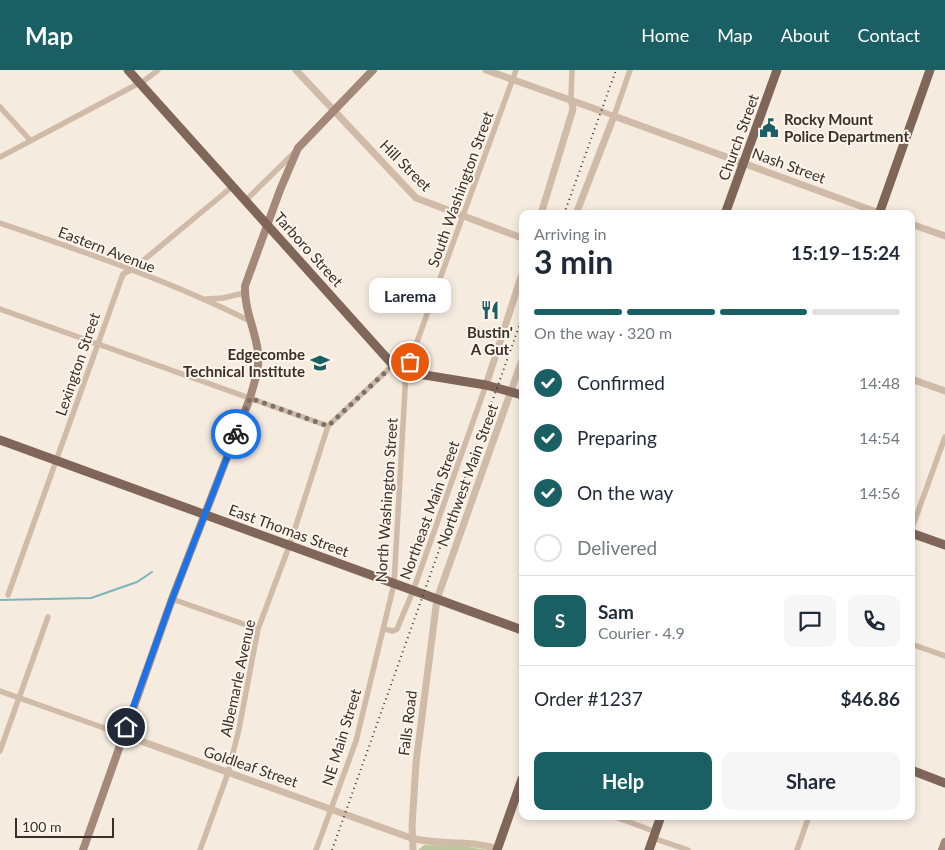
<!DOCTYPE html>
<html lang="en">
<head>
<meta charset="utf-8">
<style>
  :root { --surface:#fff; --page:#f6f6f7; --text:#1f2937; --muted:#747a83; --line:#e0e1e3; --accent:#195f63 }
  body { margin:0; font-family:Lato,sans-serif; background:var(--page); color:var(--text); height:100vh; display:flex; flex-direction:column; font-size:19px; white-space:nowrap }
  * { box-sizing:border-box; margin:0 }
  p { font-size:16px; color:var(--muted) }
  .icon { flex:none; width:28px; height:28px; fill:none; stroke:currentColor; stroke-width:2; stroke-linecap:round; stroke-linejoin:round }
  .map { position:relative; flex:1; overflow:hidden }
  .drawer { position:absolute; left:519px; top:140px; width:396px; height:610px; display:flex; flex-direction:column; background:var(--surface); border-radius:10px; box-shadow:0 2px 8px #0003 }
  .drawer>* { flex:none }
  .scale { position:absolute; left:15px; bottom:12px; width:99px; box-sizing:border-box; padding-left:5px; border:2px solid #3c2f29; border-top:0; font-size:14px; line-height:18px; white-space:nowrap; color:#3c2f29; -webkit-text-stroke:4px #fcf5ec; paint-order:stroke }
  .pin { position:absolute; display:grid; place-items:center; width:42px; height:42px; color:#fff; margin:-21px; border:2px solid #fff; border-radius:50%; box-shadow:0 1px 5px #0007 }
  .courier { position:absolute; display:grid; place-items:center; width:50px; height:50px; margin:-25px; border:4px solid #1a73e8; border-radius:50%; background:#fff; color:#222; box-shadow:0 1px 6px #0007 }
  .bubble { position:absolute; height:35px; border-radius:10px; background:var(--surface); box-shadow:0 2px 8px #0003; font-size:16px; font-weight:700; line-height:35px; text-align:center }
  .head em { font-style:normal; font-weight:700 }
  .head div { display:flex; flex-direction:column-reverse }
  .head { display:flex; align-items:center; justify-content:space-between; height:85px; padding:0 15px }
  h1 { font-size:32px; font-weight:700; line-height:38px }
  .bar { display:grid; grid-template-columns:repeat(4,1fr); gap:8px 5px; align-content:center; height:60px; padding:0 15px }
  .bar i { height:6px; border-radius:4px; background:var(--line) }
  .bar .current { background:var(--accent) }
  .bar p { grid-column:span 4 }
  .line { display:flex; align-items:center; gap:12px; padding:0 15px; border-top:1px solid var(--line) }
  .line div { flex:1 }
  .round { display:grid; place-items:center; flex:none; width:52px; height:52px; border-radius:10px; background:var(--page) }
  ol { padding:0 15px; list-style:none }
  li { display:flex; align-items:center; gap:15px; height:55px }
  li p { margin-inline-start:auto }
  li .icon { padding:5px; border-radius:50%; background:var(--accent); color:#fff; stroke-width:4 }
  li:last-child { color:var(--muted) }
  li i { width:28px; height:28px; border:2px solid var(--line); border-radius:50% }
  .action { display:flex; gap:10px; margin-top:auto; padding:10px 15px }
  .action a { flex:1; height:58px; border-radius:10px; background:var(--accent); color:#fff; font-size:20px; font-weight:700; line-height:58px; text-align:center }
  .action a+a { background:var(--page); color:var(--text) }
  header { display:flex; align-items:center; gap:30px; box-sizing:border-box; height:70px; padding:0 25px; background:var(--accent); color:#fff }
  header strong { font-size:24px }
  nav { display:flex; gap:28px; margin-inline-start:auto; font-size:18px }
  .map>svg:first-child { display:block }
  .green { fill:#b9c79c }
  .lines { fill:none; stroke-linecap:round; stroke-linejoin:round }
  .stream { stroke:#7ab5b7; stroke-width:2 }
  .minor { stroke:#d0baa8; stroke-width:5.5 }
  .tertiary { stroke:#d0baa8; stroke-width:7 }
  .secondary { stroke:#a48879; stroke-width:8 }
  .primary { stroke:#806559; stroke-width:9 }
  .rail { stroke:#3c2f29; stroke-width:2; stroke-dasharray:1 4; stroke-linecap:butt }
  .done { stroke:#7d7169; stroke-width:5; stroke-dasharray:0 9 }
  .route { stroke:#1a73e8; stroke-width:6 }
  .labels { text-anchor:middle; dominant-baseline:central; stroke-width:4; stroke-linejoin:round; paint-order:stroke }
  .poi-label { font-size:15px; font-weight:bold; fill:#3c2f29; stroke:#fcf5ec; text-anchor:start }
  .street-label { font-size:15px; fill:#3c2f29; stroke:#fcf5ec }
</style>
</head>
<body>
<header>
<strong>Map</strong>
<nav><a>Home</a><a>Map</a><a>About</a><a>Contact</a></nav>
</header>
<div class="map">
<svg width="945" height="780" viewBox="0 0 945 780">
  <rect width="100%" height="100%" fill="#f6ebdf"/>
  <polygon class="green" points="424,775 462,776 487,780 418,780"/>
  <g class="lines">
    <polyline class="stream" points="0,530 91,528 137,512 152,502"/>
    <g class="minor">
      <polyline points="571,29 572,0"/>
      <polyline points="0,37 30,70"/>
      <polyline points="601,41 614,46 630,0"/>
      <polyline points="0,87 145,10 158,0"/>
      <polyline points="246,130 295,82"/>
      <path d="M0,153c85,29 170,58 250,98"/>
      <polyline points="207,229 223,228 244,223"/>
      <polyline points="0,239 328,356 393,295"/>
      <polyline points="911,461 945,367"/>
      <polyline points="8,525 123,204 133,199 233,116"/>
      <polyline points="172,529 258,559"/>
      <polyline points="384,559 393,561 397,559 413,521 486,315"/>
      <polyline points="911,574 945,586"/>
      <polyline points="0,621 124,665"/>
      <polyline points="0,681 48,547"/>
      <polyline points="613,746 656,762"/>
      <polyline points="653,768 688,780"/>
      <polyline points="200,780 228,703 239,659 258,559 290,474 328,356"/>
      <polyline points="316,780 356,671 394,514 406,302 516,0"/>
      <polyline points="797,780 809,746"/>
    </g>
    <g class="tertiary">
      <polyline points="296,0 416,128 522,168"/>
      <polyline points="486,0 601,41"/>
      <polyline points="541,144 573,39 571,29"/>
      <polyline points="576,144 614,46 882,144"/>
      <polyline points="911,154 945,166"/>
      <polyline points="911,309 945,321"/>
      <polyline points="486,315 522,204"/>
      <path d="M124,665l287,103c30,8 57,1 86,11"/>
      <polyline points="413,780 412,756 416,693 437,529 522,290"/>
    </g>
    <g class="secondary">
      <path d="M83,780l89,-251 78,-201c4,-15 10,-30 8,-46 -3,-23 -14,-43 -13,-66l35,-96 18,-42 75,-78"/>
      <polyline points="942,780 945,772"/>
    </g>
    <g class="primary">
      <polyline points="128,0 393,295 406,302 486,315 522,325"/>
      <polyline points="725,144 777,0"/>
      <polyline points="879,144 930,0"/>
      <polyline points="0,370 522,560"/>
      <polyline points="911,463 945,475"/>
      <polyline points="911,700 945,713"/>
      <polyline points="497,780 522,709"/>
      <polyline points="649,780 661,746"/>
    </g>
    <g class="rail">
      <polyline points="564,144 616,0"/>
      <polyline points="332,780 522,248"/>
    </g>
  </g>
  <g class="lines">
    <polyline class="done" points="236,364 250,328 328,356 393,295 406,302 410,292"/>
    <polyline class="route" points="126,657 172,529 236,364"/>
  </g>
  <defs>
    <g id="civic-bare" transform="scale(1.5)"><path d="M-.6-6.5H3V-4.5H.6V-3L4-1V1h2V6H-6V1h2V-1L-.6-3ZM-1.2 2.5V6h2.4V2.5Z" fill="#195f63" stroke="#fcf5ec" stroke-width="2.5" paint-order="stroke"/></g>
    <g id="restaurant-bare" transform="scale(1.5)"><path d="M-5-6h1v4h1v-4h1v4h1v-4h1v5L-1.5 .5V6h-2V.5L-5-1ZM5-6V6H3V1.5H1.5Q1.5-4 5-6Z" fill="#195f63" stroke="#fcf5ec" stroke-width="2.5" paint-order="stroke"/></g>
    <g id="school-bare" transform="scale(1.5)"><path d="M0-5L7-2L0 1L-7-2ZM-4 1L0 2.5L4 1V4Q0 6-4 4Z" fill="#195f63" stroke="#fcf5ec" stroke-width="2.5" paint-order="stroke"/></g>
  </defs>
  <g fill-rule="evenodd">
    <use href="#civic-bare" x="769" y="58"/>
    <use href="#restaurant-bare" x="490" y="240"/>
    <use href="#school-bare" x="320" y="293"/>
  </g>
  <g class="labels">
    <g class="poi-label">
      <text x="784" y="49">Rocky Mount<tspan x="784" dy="17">Police Department</tspan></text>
      <text x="490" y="262" text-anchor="middle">Bustin'<tspan x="490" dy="17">A Gut</tspan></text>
      <text x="305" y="284" text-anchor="end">Edgecombe<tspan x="305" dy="17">Technical Institute</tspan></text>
    </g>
    <g class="street-label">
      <text transform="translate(738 67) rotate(-70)">Church Street</text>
      <text transform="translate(406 95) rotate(45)">Hill Street</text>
      <text transform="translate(789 95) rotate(20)">Nash Street</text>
      <text transform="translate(460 119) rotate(-70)">South Washington Street</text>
      <text transform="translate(107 179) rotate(21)">Eastern Avenue</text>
      <text transform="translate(309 179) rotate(48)">Tarboro Street</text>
      <text transform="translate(77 294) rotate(-71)">Lexington Street</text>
      <text transform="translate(467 405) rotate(-70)">Northwest Main Street</text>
      <text transform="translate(386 430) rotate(-86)">North Washington Street</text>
      <text transform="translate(429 440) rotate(-70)">Northeast Main Street</text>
      <text transform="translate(289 460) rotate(20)">East Thomas Street</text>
      <text transform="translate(237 608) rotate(-78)">Albemarle Avenue</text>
      <text transform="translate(407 653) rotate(-83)">Falls Road</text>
      <text transform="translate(341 667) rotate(-73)">NE Main Street</text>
      <text transform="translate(251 696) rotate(19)">Goldleaf Street</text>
    </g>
  </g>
</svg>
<div class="scale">100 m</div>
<div class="pin" style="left:410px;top:292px;background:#ea580c"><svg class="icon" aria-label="bag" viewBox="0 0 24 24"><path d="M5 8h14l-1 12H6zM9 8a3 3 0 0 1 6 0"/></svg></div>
<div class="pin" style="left:126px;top:657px;background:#1f2937"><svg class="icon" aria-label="home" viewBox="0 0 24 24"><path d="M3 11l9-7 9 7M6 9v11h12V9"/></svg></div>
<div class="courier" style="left:236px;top:364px"><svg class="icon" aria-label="bike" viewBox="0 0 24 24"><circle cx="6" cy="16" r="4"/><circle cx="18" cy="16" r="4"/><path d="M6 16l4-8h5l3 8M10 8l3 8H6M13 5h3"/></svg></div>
<div class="bubble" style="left:369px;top:208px;width:82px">Larema</div>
<section class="drawer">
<div class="head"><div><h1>3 min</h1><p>Arriving in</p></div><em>15:19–15:24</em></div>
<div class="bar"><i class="current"></i><i class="current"></i><i class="current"></i><i></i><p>On the way · 320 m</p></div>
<ol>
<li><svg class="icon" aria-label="check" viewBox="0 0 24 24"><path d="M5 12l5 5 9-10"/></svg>Confirmed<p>14:48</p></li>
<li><svg class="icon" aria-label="check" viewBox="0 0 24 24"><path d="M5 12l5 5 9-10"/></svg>Preparing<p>14:54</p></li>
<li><svg class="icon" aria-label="check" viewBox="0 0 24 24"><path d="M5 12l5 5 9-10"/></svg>On the way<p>14:56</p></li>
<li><i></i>Delivered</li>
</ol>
<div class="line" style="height:90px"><b class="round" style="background:var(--accent);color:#fff">S</b><div><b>Sam</b><p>Courier · 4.9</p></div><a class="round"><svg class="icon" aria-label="chat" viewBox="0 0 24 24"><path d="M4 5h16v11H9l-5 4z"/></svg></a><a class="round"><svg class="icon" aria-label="phone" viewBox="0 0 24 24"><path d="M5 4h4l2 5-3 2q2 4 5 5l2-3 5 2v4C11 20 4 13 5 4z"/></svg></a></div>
<div class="line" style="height:65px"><div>Order #1237</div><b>$46.86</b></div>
<div class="action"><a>Help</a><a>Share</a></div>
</section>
</div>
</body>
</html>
